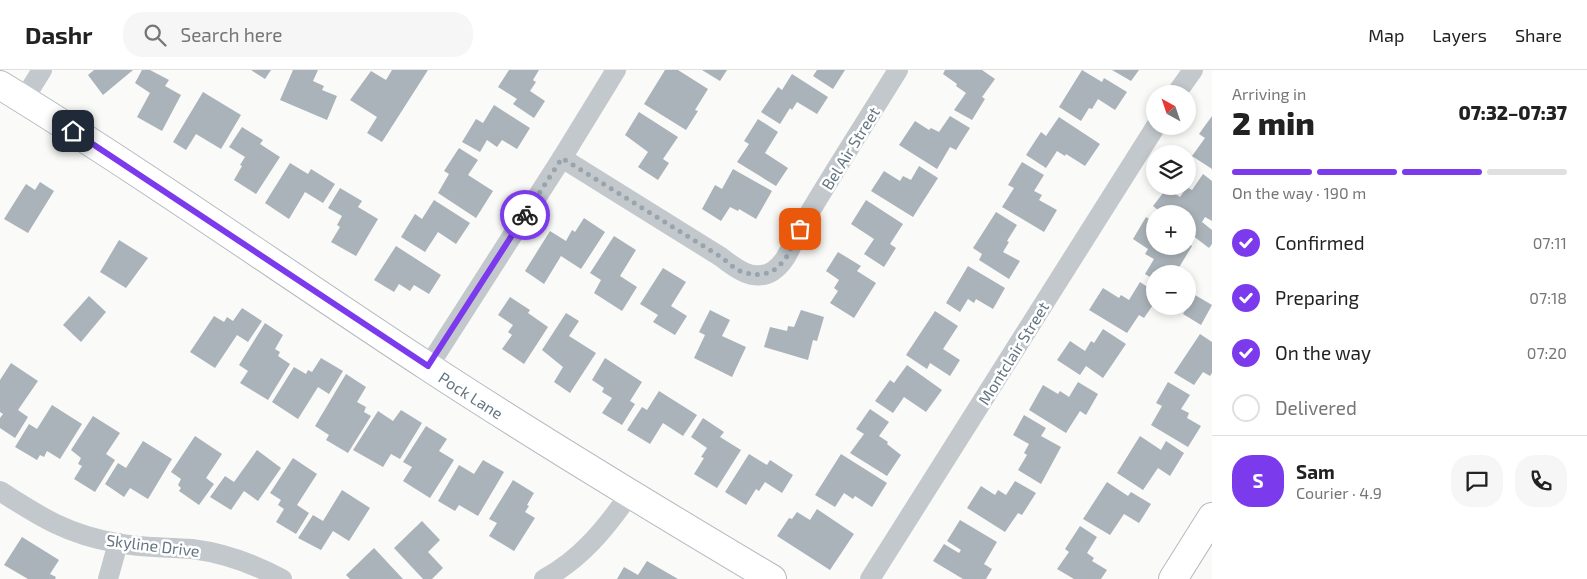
<!DOCTYPE html>
<html lang="en">
<head>
<meta charset="utf-8">
<style>
  :root { --surface:#fff; --page:#f6f6f6; --text:#222; --muted:#767676; --line:#e0e0e0; --accent:#7c3aed }
  body { margin:0; font-family:"Exo 2",sans-serif; background:var(--page); color:var(--text); height:100vh; display:flex; flex-direction:column; font-size:19px; white-space:nowrap }
  * { box-sizing:border-box; margin:0 }
  p { font-size:16px; color:var(--muted) }
  .icon { flex:none; width:28px; height:28px; fill:none; stroke:currentColor; stroke-width:2; stroke-linecap:round; stroke-linejoin:round }
  .map { position:relative; flex:1; overflow:hidden }
  .side { display:flex; flex-direction:column; background:var(--surface); width:375px }
  .side>* { flex:none }
  .needle { width:32px; rotate:320deg }
  .controls { position:absolute; left:1146px; top:15px; display:grid; gap:10px }
  .controls a { display:grid; place-items:center; width:50px; height:50px; border-radius:50%; background:var(--surface); box-shadow:0 2px 8px #0003; font-size:25px }
  .pin { position:absolute; display:grid; place-items:center; width:42px; height:42px; color:#fff; margin:-21px; border-radius:10px; box-shadow:0 2px 8px #0006 }
  .courier { position:absolute; display:grid; place-items:center; width:50px; height:50px; margin:-25px; border:4px solid #7c3aed; border-radius:50%; background:#fff; color:#222; box-shadow:0 1px 6px #0007 }
  .overview em { font-style:normal; font-weight:800 }
  .overview div { display:flex; flex-direction:column-reverse }
  .overview { display:flex; align-items:center; justify-content:space-between; height:85px; padding:0 20px }
  h1 { font-size:32px; font-weight:800; line-height:38px }
  .bar { display:grid; grid-template-columns:repeat(4,1fr); gap:8px 5px; align-content:center; height:60px; padding:0 20px }
  .bar i { height:6px; border-radius:4px; background:var(--line) }
  .bar .on { background:var(--accent) }
  .bar p { grid-column:span 4 }
  .line { display:flex; align-items:center; gap:12px; padding:0 20px; border-top:1px solid var(--line) }
  .line div { flex:1 }
  .round { display:grid; place-items:center; flex:none; width:52px; height:52px; border-radius:20px; background:var(--page) }
  ol { padding:0 20px; list-style:none }
  li { display:flex; align-items:center; gap:15px; height:55px }
  li p { margin-inline-start:auto }
  li .icon { padding:5px; border-radius:50%; background:var(--accent); color:#fff; stroke-width:4 }
  li:last-child { color:var(--muted) }
  li i { width:28px; height:28px; border:2px solid var(--line); border-radius:50% }
  header { display:flex; align-items:center; gap:30px; box-sizing:border-box; height:70px; padding:0 25px; background:var(--surface); border-bottom:1px solid var(--line) }
  header strong { font-size:24px }
  nav { display:flex; gap:28px; margin-inline-start:auto; font-size:18px }
  .search { width:350px; height:45px; background:var(--page); display:flex; align-items:center; gap:12px; box-sizing:border-box; padding:0 18px; border-radius:20px; color:var(--muted); font-size:19px }
  main { display:flex; flex:1; min-height:0 }
  .map>svg:first-child { display:block }
  .building { fill:#aab3b9 }
  .lines { fill:none; stroke-linecap:round; stroke-linejoin:round }
  .secondary-casing { stroke:#b3babf; stroke-width:30 }
  .street { stroke:#c3c8cc; stroke-width:20 }
  .secondary { stroke:#fff; stroke-width:28 }
  .done { stroke:#99a4ac; stroke-width:5; stroke-dasharray:0 9 }
  .route { stroke:#7c3aed; stroke-width:6 }
  .labels { text-anchor:middle; dominant-baseline:central; stroke-width:5; stroke-linejoin:round; paint-order:stroke }
  .street-label { font-size:16px; fill:#657683; stroke:#fff }
</style>
</head>
<body>
<header>
<strong>Dashr</strong>
<div class="search"><svg class="icon" aria-label="search" viewBox="0 0 24 24"><circle cx="10" cy="10" r="6"/><path d="M15 15l6 6"/></svg>Search here</div>
<nav><a>Map</a><a>Layers</a><a>Share</a></nav>
</header>
<main>
<div class="map">
<svg width="1212" height="509" viewBox="0 0 1212 509">
  <rect width="100%" height="100%" fill="#fafaf8"/>
  <g class="building">
    <polygon points="94,0 133,0 103,25 88,5"/>
    <polygon points="142,0 150,0 169,10 165,16 181,25 162,61 137,47 150,23 135,13"/>
    <polygon points="251,0 271,0 265,9"/>
    <polygon points="293,0 318,0 313,11 324,16 322,20 337,26 327,50 280,30"/>
    <polygon points="392,0 428,0 382,72 367,63 377,47 350,30 371,1 386,10"/>
    <polygon points="509,0 539,0 533,10 536,12 530,21 545,31 534,48 513,34 517,29 498,17"/>
    <polygon points="665,0 678,0 708,19 695,40 698,41 686,60 644,34"/>
    <polygon points="702,0 727,0 720,11"/>
    <polygon points="817,0 845,0 833,19 813,6"/>
    <polygon points="945,0 982,0 995,9 982,27 985,29 972,50 954,40 966,23 956,16 957,14 943,4"/>
    <polygon points="1082,0 1102,12 1104,8 1127,22 1115,40 1098,29 1092,39 1089,38 1081,51 1059,37"/>
    <polygon points="1112,0 1139,0 1131,11"/>
    <polygon points="792,4 828,27 817,44 797,32 792,40 790,38 780,54 761,42 778,17 782,20"/>
    <polygon points="203,22 241,45 221,79 196,64 186,80 173,72"/>
    <polygon points="494,35 530,58 517,79 502,70 497,77 487,70 480,82 462,72 476,49 483,53"/>
    <polygon points="639,42 678,67 663,89 669,93 658,110 638,97 648,82 625,65"/>
    <polygon points="950,46 970,58 956,80 950,77 937,99 899,75 915,51 929,60 931,58 939,62"/>
    <polygon points="1212,46 1212,99 1192,86 1205,68 1199,64"/>
    <polygon points="1059,47 1100,74 1085,96 1066,84 1065,86 1057,81 1046,98 1026,85 1041,62 1046,66"/>
    <polygon points="758,49 778,62 765,83 788,98 776,116 737,92 749,74 744,71"/>
    <polygon points="242,57 263,70 260,74 280,87 256,124 234,110 242,96 240,95 245,87 229,77"/>
    <polygon points="459,78 478,90 468,105 493,121 476,148 438,123 449,104 444,101"/>
    <polygon points="1022,92 1044,105 1034,121 1042,125 1039,130 1057,140 1044,162 1002,137 1014,118 1008,115"/>
    <polygon points="290,93 308,104 311,99 335,114 323,133 305,122 289,149 265,133"/>
    <polygon points="919,96 938,108 913,147 871,121 884,101 900,111 903,106 911,110"/>
    <polygon points="733,99 772,121 756,149 739,139 738,141 730,137 721,151 702,139 715,115 722,119"/>
    <polygon points="1203,104 1212,111 1212,151 1205,147 1202,152 1212,160 1212,174 1209,178 1188,162 1188,144 1163,144 1153,136 1167,118 1180,127 1187,117 1192,120"/>
    <polygon points="40,112 54,121 28,163 4,149 26,114 35,120"/>
    <polygon points="340,118 362,131 358,137 378,149 356,186 331,172 340,157 337,155 342,146 328,138"/>
    <polygon points="434,130 470,153 456,174 438,162 425,182 401,167 415,144 422,149"/>
    <polygon points="866,130 903,154 890,174 896,178 884,197 864,184 874,169 851,154"/>
    <polygon points="996,142 1017,155 1007,171 1009,172 1003,182 1020,191 1009,209 979,190 982,184 973,178"/>
    <polygon points="1146,147 1155,153 1155,176 1188,176 1188,173 1192,176 1175,204 1155,204 1155,210 1145,204 1154,189 1145,184 1148,179 1133,169"/>
    <polygon points="584,148 605,162 581,199 561,186 544,214 525,201 550,161 566,171 572,160 575,162"/>
    <polygon points="614,166 636,180 620,206 637,217 622,241 594,223 601,210 590,203"/>
    <polygon points="119,170 148,188 126,218 100,202"/>
    <polygon points="396,176 441,205 429,224 414,215 410,221 399,214 394,222 374,210"/>
    <polygon points="838,182 861,196 857,201 876,213 854,248 830,233 838,221 834,218 839,210 826,201"/>
    <polygon points="968,196 1005,218 993,239 976,229 974,233 968,229 960,242 946,233"/>
    <polygon points="663,198 686,212 671,236 687,246 675,265 653,252 658,245 640,234"/>
    <polygon points="1140,212 1155,222 1155,232 1144,248 1139,245 1127,263 1089,240 1103,218 1119,228 1121,225 1129,230"/>
    <polygon points="1195,225 1212,235 1201,255 1183,244"/>
    <polygon points="89,226 106,242 81,272 63,255"/>
    <polygon points="510,227 530,240 528,243 548,257 524,294 502,279 512,265 508,262 513,255 498,245"/>
    <polygon points="242,238 262,251 248,272 237,265 215,298 190,282 214,246 224,252 227,247 233,251"/>
    <polygon points="710,240 730,250 722,266 746,277 732,307 694,288 705,265 699,262"/>
    <polygon points="801,240 824,247 817,271 813,270 808,290 764,277 770,257 787,261 788,256 794,257"/>
    <polygon points="935,241 958,256 943,279 960,290 950,306 930,293 927,299 906,285"/>
    <polygon points="566,243 579,251 569,266 596,283 570,323 554,312 563,297 542,280"/>
    <polygon points="265,253 283,265 275,279 280,282 278,286 290,294 268,330 240,313 248,301 239,295"/>
    <polygon points="1103,259 1126,274 1103,308 1086,296 1080,305 1057,290 1070,271 1085,281 1091,271 1094,273"/>
    <polygon points="1200,264 1212,272 1212,303 1210,306 1203,302 1194,315 1174,303"/>
    <polygon points="321,288 343,301 329,324 318,317 298,349 272,332 294,297 306,304 308,300 312,302"/>
    <polygon points="605,288 642,312 630,331 635,334 622,355 602,343 612,328 602,322 604,318 592,310"/>
    <polygon points="11,293 38,311 18,340 28,347 15,368 0,358 0,348 3,344 0,342 0,310"/>
    <polygon points="907,295 942,320 926,342 904,327 893,343 875,331 890,310 894,313"/>
    <polygon points="346,304 366,317 357,332 366,337 364,342 371,346 348,383 326,370 329,365 315,356"/>
    <polygon points="1078,312 1098,324 1086,345 1080,341 1066,363 1029,340 1043,315 1058,324 1060,321 1069,327"/>
    <polygon points="1168,312 1190,325 1181,339 1189,343 1187,348 1201,356 1188,377 1151,355 1162,336 1156,333"/>
    <polygon points="659,321 697,345 683,366 663,353 650,374 627,360 642,337 647,340"/>
    <polygon points="52,335 82,354 60,389 47,381 44,387 40,385 37,390 15,377 29,354 37,359"/>
    <polygon points="870,339 889,352 879,366 888,372 887,374 901,385 887,406 850,383 864,364 856,359"/>
    <polygon points="401,340 422,353 400,389 391,384 383,397 353,380 378,341 393,351"/>
    <polygon points="1024,345 1046,358 1041,366 1061,377 1041,414 1018,400 1027,385 1024,383 1029,374 1013,365"/>
    <polygon points="93,346 120,363 106,384 115,390 95,422 74,409 82,396 78,394 81,388 71,380"/>
    <polygon points="703,348 724,362 720,367 741,380 717,418 694,404 704,388 701,387 707,378 691,367"/>
    <polygon points="426,356 447,369 439,381 454,390 430,428 403,411 412,397 403,392"/>
    <polygon points="195,366 222,384 206,408 214,414 199,435 179,421 181,418 178,415 181,409 171,402"/>
    <polygon points="1140,366 1161,380 1166,371 1184,383 1170,406 1158,398 1143,420 1117,403"/>
    <polygon points="143,371 172,389 148,429 130,418 124,427 105,414 118,393 126,398"/>
    <polygon points="257,380 281,398 258,431 244,421 231,440 210,427 225,406 234,412"/>
    <polygon points="749,384 767,395 770,390 793,405 782,423 765,412 759,421 756,419 746,435 725,422"/>
    <polygon points="841,384 887,413 872,437 855,426 853,429 844,423 835,437 815,425"/>
    <polygon points="293,388 317,404 297,435 309,443 296,464 276,452 284,439 278,435 281,430 270,423"/>
    <polygon points="483,390 504,402 478,446 459,435 455,441 438,431 459,395 474,404"/>
    <polygon points="513,410 534,423 527,435 529,436 525,442 535,448 514,481 489,466 497,453 489,449"/>
    <polygon points="1015,411 1036,423 1022,445 1018,443 1005,462 967,438 981,416 995,425 998,420 1006,425"/>
    <polygon points="1107,412 1128,426 1131,422 1151,434 1139,453 1124,444 1110,465 1083,449"/>
    <polygon points="342,420 370,438 349,471 333,461 321,480 298,468 313,445 323,451"/>
    <polygon points="817,439 854,464 830,500 777,466 789,448 792,449 797,442 810,450"/>
    <polygon points="960,450 997,472 984,494 992,499 986,509 963,509 933,491 944,474 959,483 961,480 947,471"/>
    <polygon points="422,451 440,470 428,482 443,498 432,509 423,509 394,478"/>
    <polygon points="1080,456 1097,467 1087,483 1094,488 1092,491 1107,500 1101,509 1074,509 1057,499 1069,482 1065,479"/>
    <polygon points="22,467 59,490 50,504 56,507 55,509 28,509 4,495"/>
    <polygon points="374,478 403,509 350,509 346,505"/>
    <polygon points="647,491 678,509 617,509 624,497 638,505"/>
  </g>
  <g class="lines">
    <g class="secondary-casing">
      <g id="secondary">
        <path id="s1" d="M0,15c145,89 285,188 427,281 113,74 229,144 345,213"/>
        <polyline points="1173,509 1212,447"/>
      </g>
    </g>
    <g class="street">
      <polyline points="1176,24 1193,0"/>
      <polyline points="24,29 42,0"/>
      <path d="M562,88l159,99c14,11 33,26 52,14 15,-10 19,-29 28,-44 31,-53 65,-105 97,-157"/>
      <polyline points="428,297 562,88 616,0"/>
      <path d="M0,421c40,26 69,44 117,52 24,5 50,4 75,6 32,4 62,15 90,30"/>
      <polyline points="108,509 118,473"/>
      <path d="M544,509c37,-20 62,-51 85,-84"/>
      <polyline points="870,509 1156,56"/>
    </g>
    <use href="#secondary" class="secondary"/>
  </g>
  <g class="lines">
    <polyline class="done" points="525,145 562,88 721,187 737,200 754,205 768,203 773,201 785,190 800,159"/>
    <polyline class="route" points="73,61 428,296 525,145"/>
  </g>
  <g class="labels">
    <g class="street-label">
      <text transform="translate(850 78) rotate(-58)">Bel Air Street</text>
      <text transform="translate(1013 283) rotate(-58)">Montclair Street</text>
      <text stroke="none"><textPath href="#s1" startOffset="564">Pock Lane</textPath></text>
      <text transform="translate(153 475) rotate(7)">Skyline Drive</text>
    </g>
  </g>
</svg>
<div class="controls">
<a><svg class="needle" viewBox="-14 -14 28 28"><path d="M0-13l5 13h-10z" fill="#e53935"/><path d="M0 13l5-13h-10z" fill="#767676"/></svg></a>
<a><svg class="icon" aria-label="layers" viewBox="0 0 24 24"><path d="M12 4l9 5-9 5-9-5zM3 14l9 5 9-5"/></svg></a>
<a>+</a>
<a>−</a>
</div>
<div class="pin" style="left:800px;top:159px;background:#ea580c"><svg class="icon" aria-label="bag" viewBox="0 0 24 24"><path d="M5 8h14l-1 12H6zM9 8a3 3 0 0 1 6 0"/></svg></div>
<div class="pin" style="left:73px;top:61px;background:#1f2937"><svg class="icon" aria-label="home" viewBox="0 0 24 24"><path d="M3 11l9-7 9 7M6 9v11h12V9"/></svg></div>
<div class="courier" style="left:525px;top:145px"><svg class="icon" aria-label="bike" viewBox="0 0 24 24"><circle cx="6" cy="16" r="4"/><circle cx="18" cy="16" r="4"/><path d="M6 16l4-8h5l3 8M10 8l3 8H6M13 5h3"/></svg></div>
</div>
<section class="side">
<div class="overview"><div><h1>2 min</h1><p>Arriving in</p></div><em>07:32–07:37</em></div>
<div class="bar"><i class="on"></i><i class="on"></i><i class="on"></i><i></i><p>On the way · 190 m</p></div>
<ol>
<li><svg class="icon" aria-label="check" viewBox="0 0 24 24"><path d="M5 12l5 5 9-10"/></svg>Confirmed<p>07:11</p></li>
<li><svg class="icon" aria-label="check" viewBox="0 0 24 24"><path d="M5 12l5 5 9-10"/></svg>Preparing<p>07:18</p></li>
<li><svg class="icon" aria-label="check" viewBox="0 0 24 24"><path d="M5 12l5 5 9-10"/></svg>On the way<p>07:20</p></li>
<li><i></i>Delivered</li>
</ol>
<div class="line" style="height:90px"><b class="round" style="background:var(--accent);color:#fff">S</b><div><b>Sam</b><p>Courier · 4.9</p></div><a class="round"><svg class="icon" aria-label="chat" viewBox="0 0 24 24"><path d="M4 5h16v11H9l-5 4z"/></svg></a><a class="round"><svg class="icon" aria-label="phone" viewBox="0 0 24 24"><path d="M5 4h4l2 5-3 2q2 4 5 5l2-3 5 2v4C11 20 4 13 5 4z"/></svg></a></div>
</section>
</main>
</body>
</html>
